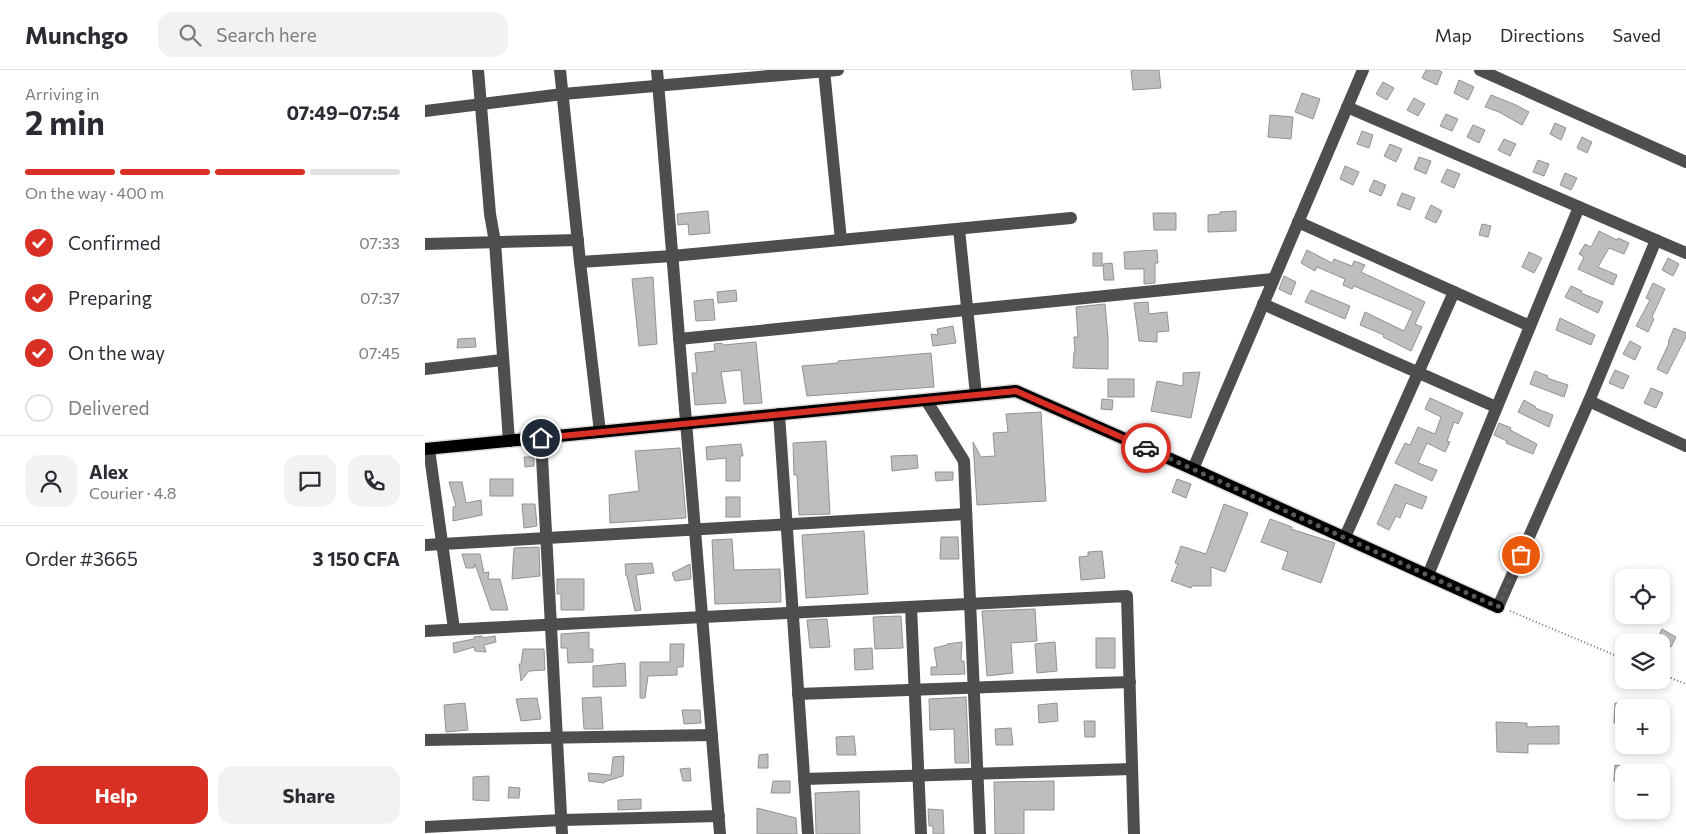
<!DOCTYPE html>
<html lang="en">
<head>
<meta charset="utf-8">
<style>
  :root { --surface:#fff; --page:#f2f2f3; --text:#2b2b33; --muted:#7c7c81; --line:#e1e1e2; --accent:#d93025 }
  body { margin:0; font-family:Commissioner,sans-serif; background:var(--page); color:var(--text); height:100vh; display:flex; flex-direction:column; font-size:19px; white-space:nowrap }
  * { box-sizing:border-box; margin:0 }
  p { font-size:16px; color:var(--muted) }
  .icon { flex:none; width:28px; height:28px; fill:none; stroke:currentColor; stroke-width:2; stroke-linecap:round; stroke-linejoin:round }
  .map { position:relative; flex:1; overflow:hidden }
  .sheet { display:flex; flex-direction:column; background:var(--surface); width:425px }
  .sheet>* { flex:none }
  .fabs { position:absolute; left:1190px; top:499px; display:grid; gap:10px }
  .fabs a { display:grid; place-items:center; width:55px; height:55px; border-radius:10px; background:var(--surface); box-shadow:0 2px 8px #0003; font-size:25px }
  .pin { position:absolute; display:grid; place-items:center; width:42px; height:42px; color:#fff; margin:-21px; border:2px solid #fff; border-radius:50%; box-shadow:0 1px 5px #0007 }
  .courier { position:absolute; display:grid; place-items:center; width:50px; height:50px; margin:-25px; border:4px solid #d93025; border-radius:50%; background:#fff; color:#222; box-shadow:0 1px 6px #0007 }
  .headline em { font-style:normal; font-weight:700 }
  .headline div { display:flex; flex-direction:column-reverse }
  .headline { display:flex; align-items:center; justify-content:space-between; height:85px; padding:0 25px }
  h1 { font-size:32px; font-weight:700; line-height:38px }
  .bar { display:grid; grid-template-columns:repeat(4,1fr); gap:8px 5px; align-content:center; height:60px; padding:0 25px }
  .bar i { height:6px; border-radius:4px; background:var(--line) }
  .bar .active { background:var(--accent) }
  .bar p { grid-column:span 4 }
  .line { display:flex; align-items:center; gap:12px; padding:0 25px; border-top:1px solid var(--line) }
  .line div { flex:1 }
  .round { display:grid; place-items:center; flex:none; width:52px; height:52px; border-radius:15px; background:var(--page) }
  ol { padding:0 25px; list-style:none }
  li { display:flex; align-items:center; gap:15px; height:55px }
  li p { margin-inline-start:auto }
  li .icon { padding:5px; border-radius:50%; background:var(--accent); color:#fff; stroke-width:4 }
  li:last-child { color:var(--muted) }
  li i { width:28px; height:28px; border:2px solid var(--line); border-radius:50% }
  .primary-button { display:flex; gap:10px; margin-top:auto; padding:10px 25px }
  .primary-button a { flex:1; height:58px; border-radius:15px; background:var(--accent); color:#fff; font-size:20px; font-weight:700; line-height:58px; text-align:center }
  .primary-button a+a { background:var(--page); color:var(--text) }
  header { display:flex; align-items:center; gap:30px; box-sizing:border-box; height:70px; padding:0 25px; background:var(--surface); border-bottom:1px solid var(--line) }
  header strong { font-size:24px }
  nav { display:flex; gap:28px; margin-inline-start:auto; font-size:18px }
  .search { width:350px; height:45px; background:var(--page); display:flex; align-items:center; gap:12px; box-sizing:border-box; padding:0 18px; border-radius:15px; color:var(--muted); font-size:19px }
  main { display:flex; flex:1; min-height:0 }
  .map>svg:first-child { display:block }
  .building { fill:#bebebe; stroke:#929292 }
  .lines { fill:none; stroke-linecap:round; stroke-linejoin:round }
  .major-casing { stroke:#dbdbdb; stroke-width:15 }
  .path { stroke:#707070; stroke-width:2; stroke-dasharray:1 2.5; stroke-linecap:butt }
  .minor { stroke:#4e4e4e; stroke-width:12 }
  .major { stroke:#000; stroke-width:12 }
  .done { stroke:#595959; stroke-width:5; stroke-dasharray:0 9 }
  .route { stroke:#d93025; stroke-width:6 }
</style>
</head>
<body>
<header>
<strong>Munchgo</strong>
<div class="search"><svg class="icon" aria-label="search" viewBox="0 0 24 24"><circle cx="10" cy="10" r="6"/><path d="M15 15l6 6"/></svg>Search here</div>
<nav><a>Map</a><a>Directions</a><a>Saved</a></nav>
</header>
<main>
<section class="sheet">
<div class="headline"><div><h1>2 min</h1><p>Arriving in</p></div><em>07:49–07:54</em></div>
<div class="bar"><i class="active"></i><i class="active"></i><i class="active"></i><i></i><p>On the way · 400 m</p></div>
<ol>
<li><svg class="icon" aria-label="check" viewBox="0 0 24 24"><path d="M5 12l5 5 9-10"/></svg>Confirmed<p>07:33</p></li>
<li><svg class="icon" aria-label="check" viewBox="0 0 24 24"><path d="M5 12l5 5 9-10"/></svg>Preparing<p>07:37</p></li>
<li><svg class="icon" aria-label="check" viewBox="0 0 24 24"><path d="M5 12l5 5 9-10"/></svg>On the way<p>07:45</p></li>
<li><i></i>Delivered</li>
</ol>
<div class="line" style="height:90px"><a class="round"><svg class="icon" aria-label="person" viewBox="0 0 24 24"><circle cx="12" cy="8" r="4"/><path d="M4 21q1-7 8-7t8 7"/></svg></a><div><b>Alex</b><p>Courier · 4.8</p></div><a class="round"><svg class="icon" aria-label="chat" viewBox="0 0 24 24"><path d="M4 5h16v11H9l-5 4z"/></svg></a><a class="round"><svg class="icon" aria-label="phone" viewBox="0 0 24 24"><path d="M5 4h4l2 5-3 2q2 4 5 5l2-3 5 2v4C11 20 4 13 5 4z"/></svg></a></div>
<div class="line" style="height:65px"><div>Order #3665</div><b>3 150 CFA</b></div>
<div class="primary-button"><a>Help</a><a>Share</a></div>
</section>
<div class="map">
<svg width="1261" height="764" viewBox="0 0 1261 764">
  <rect width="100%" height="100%" fill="#fff"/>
  <g class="building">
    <polygon points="706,0 734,0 736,18 708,20"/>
    <polygon points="1001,0 1012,0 1017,2 1012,15 997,8"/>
    <polygon points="1034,10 1049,17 1043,30 1029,23"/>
    <polygon points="958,12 969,18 962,30 951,24"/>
    <polygon points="877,23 895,29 888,49 870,42"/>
    <polygon points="1066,25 1091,35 1104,42 1097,55 1074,42 1060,37"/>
    <polygon points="989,28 1000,34 993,46 982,40"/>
    <polygon points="1021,44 1033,49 1027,61 1015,56"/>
    <polygon points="845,45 868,47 866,69 843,67"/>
    <polygon points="1130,53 1141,58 1136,70 1125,64"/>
    <polygon points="1048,55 1060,60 1054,73 1042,67"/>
    <polygon points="937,61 948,65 944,78 932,74"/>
    <polygon points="1157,67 1167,72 1162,83 1152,78"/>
    <polygon points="1079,69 1091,74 1085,86 1073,80"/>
    <polygon points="965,74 977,79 971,92 959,86"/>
    <polygon points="994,87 1006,91 1001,104 989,99"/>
    <polygon points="1113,90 1124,94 1119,106 1108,102"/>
    <polygon points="920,96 934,102 928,115 915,109"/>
    <polygon points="1022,99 1035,104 1029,118 1016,112"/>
    <polygon points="1140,103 1152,108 1146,120 1135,115"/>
    <polygon points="949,110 961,115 956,126 944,121"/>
    <polygon points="977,123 990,128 985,140 972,135"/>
    <polygon points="1006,135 1017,141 1011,153 1000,148"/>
    <polygon points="283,141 285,163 264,165 263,154 253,155 252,144"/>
    <polygon points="811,141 811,161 783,162 783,145 795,144 795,142"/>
    <polygon points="728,143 751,143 751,160 729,160"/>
    <polygon points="1057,154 1066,156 1063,167 1054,165"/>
    <polygon points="1174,161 1192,170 1193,168 1204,173 1199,184 1184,178 1173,197 1192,205 1188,215 1153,199 1159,187 1154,184 1160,174 1166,177"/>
    <polygon points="732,180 733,193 730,193 730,213 719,214 719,199 700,199 699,182"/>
    <polygon points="882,180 907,193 909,189 927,196 929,191 940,195 936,202 1000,232 990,254 997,257 986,281 958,267 959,265 935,255 940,242 979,261 988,241 929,216 927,219 918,215 920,209 892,197 890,201 876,193"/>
    <polygon points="1104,182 1117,188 1109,203 1097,197"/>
    <rect x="668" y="183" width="9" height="13"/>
    <polygon points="1243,188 1254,194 1248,206 1237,200"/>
    <polygon points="687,193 689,210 679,210 678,194"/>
    <polygon points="859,206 871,212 866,225 854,219"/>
    <polygon points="228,207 232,274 214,276 207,209"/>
    <polygon points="1228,213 1240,219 1227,247 1229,249 1223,262 1211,256 1225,230 1221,228"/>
    <polygon points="1146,216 1157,221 1156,223 1178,232 1173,243 1140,227"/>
    <polygon points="311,220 312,231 293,233 292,222"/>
    <polygon points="886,220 925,236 920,249 880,232"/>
    <polygon points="288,229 290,250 271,251 269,231"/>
    <polygon points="723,232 724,244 742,242 744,261 732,262 732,272 714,271 709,233"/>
    <polygon points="680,234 683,268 683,299 648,298 649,282 650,282 649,267 653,267 651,237"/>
    <polygon points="1135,248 1170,265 1166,275 1131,260"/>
    <polygon points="528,256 531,273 508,276 506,264 513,265 512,259"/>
    <polygon points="1249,258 1261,263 1261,267 1242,304 1232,299 1244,273 1243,272"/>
    <polygon points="50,268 51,277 32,278 33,269"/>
    <polygon points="1205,271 1216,277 1210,290 1198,284"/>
    <polygon points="331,272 337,333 319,334 316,300 296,302 301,333 270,335 267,303 272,303 270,283 290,281 289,274 297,273 298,275"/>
    <polygon points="506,283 509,317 382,326 377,296 413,293 413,291"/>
    <polygon points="1190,300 1204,306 1198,319 1184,313"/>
    <polygon points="1110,301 1123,306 1122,308 1143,315 1139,327 1105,314"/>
    <polygon points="775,302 766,348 726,341 732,311 758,316 758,303"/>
    <rect x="683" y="309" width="26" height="18"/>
    <polygon points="1226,318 1238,323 1231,338 1219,333"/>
    <polygon points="1005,328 1038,343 1033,354 1029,352 1022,371 1025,372 1020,382 1002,373 993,393 1012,400 1007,411 970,393 980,373 985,375 993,357 1010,364 1016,347 1000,339"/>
    <polygon points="677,329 688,330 687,340 676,339"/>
    <polygon points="1099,330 1111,337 1110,338 1128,345 1124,357 1093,342"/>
    <polygon points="616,342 621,431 552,435 548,372 556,387 570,386 568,363 583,362 581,344"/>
    <polygon points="1074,353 1086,358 1085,360 1112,374 1108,384 1081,373 1082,371 1069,365"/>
    <polygon points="401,371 405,444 374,445 372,405 369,405 368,373"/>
    <polygon points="316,374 318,386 315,386 315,411 301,411 301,388 282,390 281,377"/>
    <polygon points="255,378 261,448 185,453 184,425 214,421 210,381"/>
    <polygon points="492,385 493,398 467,401 466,386"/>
    <polygon points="99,387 109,387 109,396 100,397"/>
    <polygon points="510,402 528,402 528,410 511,411"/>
    <rect x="65" y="409" width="23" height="17"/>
    <polygon points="752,409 766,414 761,428 747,422"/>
    <polygon points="24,412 37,412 41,433 56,430 57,445 28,451 28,437 31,436"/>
    <polygon points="970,414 1002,427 997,439 981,433 975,448 971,446 964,460 952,454"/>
    <rect x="301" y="427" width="14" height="20"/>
    <polygon points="97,434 110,434 112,456 99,458"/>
    <polygon points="799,434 823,443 800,502 786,497 786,516 767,516 766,518 746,511 753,494 750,493 756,476 781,484"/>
    <polygon points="845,449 867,457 866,459 910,473 896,513 857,499 863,482 836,472"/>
    <polygon points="439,461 443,524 381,528 377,465"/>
    <polygon points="516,467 533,467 534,489 515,489"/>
    <polygon points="307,469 309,500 355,499 356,532 290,534 287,470"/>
    <polygon points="114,477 115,506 87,509 89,478"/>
    <polygon points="677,481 680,508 656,510 654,487 663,486 663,482"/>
    <polygon points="37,484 55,484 59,503 64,502 63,509 75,509 83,540 66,540 50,494 49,498 41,498"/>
    <polygon points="227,493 229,503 211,505 216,540 210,541 202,506 201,506 200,494"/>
    <polygon points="265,494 266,509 250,511 247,503"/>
    <polygon points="132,509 159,509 159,540 136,540 136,524 132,524"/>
    <polygon points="610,539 612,571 586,573 588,603 562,606 557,541"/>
    <polygon points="476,546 478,578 450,579 448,547"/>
    <polygon points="402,549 405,577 385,578 382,550"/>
    <polygon points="1237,559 1251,567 1246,577 1232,569"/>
    <polygon points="164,562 164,579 168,579 168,592 143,593 142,578 136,578 136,564"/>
    <polygon points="57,566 58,568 70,566 71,572 59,575 61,582 50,581 49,577 29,583 28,573 49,569 49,567"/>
    <rect x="671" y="568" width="19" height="30"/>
    <polygon points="537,572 536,591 539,591 540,604 506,605 506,597 512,597 509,578 522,575 522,574"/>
    <polygon points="630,572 632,601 612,603 610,574"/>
    <polygon points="245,574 259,574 258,597 252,597 252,605 223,606 220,628 215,628 215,592 245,592"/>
    <polygon points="447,578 448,599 430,600 429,579"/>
    <polygon points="98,579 119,579 120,600 104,601 96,611 94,594 96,594"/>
    <polygon points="200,593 201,616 168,617 168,596"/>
    <polygon points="176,627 178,659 159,659 157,628"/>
    <polygon points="541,627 544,693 530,693 529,659 505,660 504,629"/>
    <polygon points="112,628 116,649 96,651 91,629"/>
    <polygon points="40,633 43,660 21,662 19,635"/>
    <polygon points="632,633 633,651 614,653 613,635"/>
    <polygon points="1190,633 1199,634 1199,653 1189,653"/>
    <polygon points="257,640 275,640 276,653 259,654"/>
    <polygon points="659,651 670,651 670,667 660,667"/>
    <polygon points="1071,652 1102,653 1102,657 1134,656 1134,674 1103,674 1103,683 1072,682"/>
    <polygon points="586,658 588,675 571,675 570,659"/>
    <polygon points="429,666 431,685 412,685 411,667"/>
    <polygon points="343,684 343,698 333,698 334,685"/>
    <polygon points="199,686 198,706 179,712 179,713 164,711 163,703 186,705 188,687"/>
    <polygon points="1190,695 1199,696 1199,711 1189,711"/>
    <polygon points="265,698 266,711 258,711 255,699"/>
    <polygon points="64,706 64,731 48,730 48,707"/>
    <polygon points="348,711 365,711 365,723 346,723"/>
    <polygon points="629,711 629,740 599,740 599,764 570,764 569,712"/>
    <polygon points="84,717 95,718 94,728 83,728"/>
    <polygon points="434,721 435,764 391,764 390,723"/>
    <polygon points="216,729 216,739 193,740 193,730"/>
    <polygon points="332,738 371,748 372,764 332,764"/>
    <polygon points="503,739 518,740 519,764 508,764 508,756 504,756"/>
  </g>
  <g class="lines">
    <g class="major-casing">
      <polyline id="major" points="0,379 591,321 768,399 1073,537"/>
    </g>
    <g class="path">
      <polyline points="1085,541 1199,589"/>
      <polyline points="1236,604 1261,614"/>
    </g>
    <g class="minor">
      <polyline points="53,0 65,144 70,172 84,371"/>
      <polyline points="135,0 155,192 175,362"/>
      <polyline points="232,0 295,764"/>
      <polyline points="399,0 416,170"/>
      <polyline points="1055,0 1261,92"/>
      <polyline points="922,37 1261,183"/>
      <polyline points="0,41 138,24 413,0"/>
      <polyline points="873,152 1105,256"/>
      <polyline points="534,159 551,325"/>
      <polyline points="0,174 153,170"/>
      <polyline points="155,192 247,186 646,148"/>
      <polyline points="838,234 1071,337"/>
      <polyline points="254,269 848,209"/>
      <polyline points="0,299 77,290"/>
      <polyline points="501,330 539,391 555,764"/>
      <polyline points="1164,331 1261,376"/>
      <polyline points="354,344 383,764"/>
      <polyline points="116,368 137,764"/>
      <polyline points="4,379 29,559"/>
      <polyline points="768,399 938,0"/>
      <polyline points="920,467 1029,222"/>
      <polyline points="0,475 541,444"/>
      <polyline points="1003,505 1154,137"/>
      <polyline points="486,537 496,764"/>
      <polyline points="1073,537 1164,331 1231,170"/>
      <polyline points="0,561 702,526 709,764"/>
      <polyline points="373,624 705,612"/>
      <polyline points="0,670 287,665"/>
      <polyline points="379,709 707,699"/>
      <polyline points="0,757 137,750 294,746"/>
    </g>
    <use href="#major" class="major"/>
  </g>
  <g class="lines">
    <polyline class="done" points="721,378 1073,537 1096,485"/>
    <polyline class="route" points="116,368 591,321 721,378"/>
  </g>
</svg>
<div class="fabs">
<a><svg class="icon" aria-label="locate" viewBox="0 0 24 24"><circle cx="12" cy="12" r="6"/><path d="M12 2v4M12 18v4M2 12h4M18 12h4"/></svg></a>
<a><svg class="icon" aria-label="layers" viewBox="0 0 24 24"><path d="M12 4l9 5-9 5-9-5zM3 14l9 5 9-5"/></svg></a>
<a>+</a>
<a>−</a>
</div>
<div class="pin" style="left:1096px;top:485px;background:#ea580c"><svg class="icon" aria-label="bag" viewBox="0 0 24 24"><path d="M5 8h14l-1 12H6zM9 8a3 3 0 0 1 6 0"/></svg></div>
<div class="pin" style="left:116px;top:368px;background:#1f2937"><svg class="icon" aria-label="home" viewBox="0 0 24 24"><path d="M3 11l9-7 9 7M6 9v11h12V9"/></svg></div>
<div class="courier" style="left:721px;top:378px"><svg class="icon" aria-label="car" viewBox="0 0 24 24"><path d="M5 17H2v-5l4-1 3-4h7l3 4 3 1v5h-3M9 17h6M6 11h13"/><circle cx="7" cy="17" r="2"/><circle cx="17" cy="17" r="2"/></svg></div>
</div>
</main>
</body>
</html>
